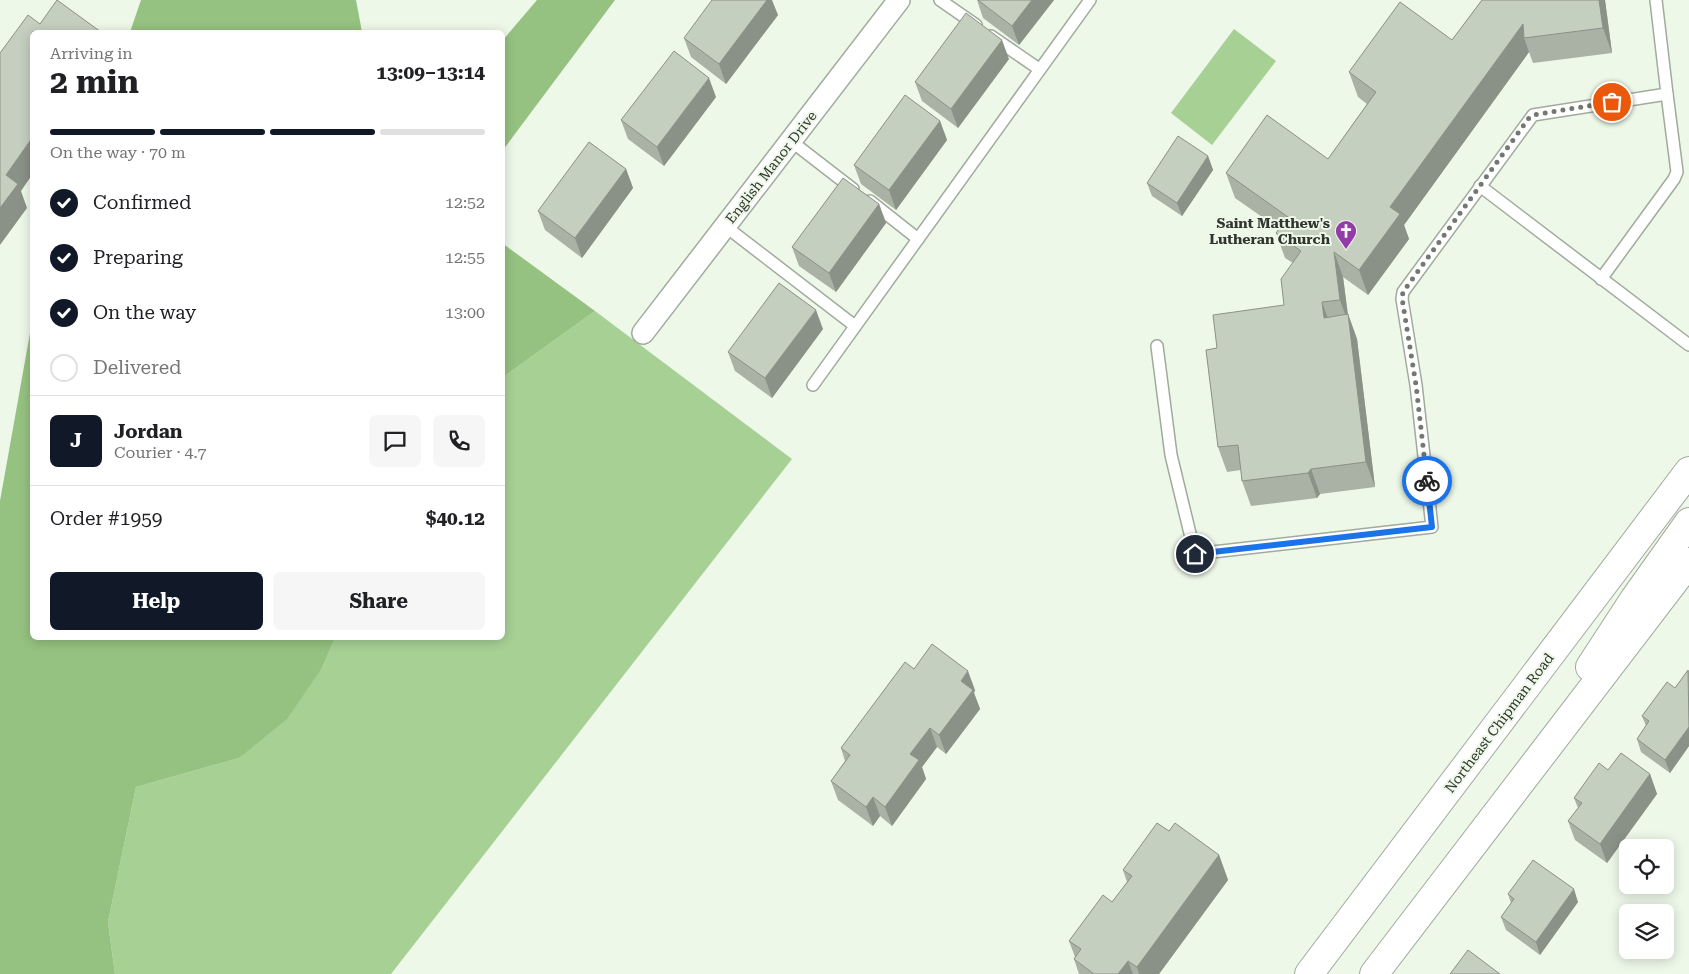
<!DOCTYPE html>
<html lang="en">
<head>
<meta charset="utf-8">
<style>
  :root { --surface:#fff; --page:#f6f6f6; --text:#202124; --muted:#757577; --line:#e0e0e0; --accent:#111827 }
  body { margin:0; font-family:"Roboto Serif",serif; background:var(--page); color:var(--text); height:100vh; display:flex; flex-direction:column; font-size:19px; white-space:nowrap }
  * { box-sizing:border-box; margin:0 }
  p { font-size:16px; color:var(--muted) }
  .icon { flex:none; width:28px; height:28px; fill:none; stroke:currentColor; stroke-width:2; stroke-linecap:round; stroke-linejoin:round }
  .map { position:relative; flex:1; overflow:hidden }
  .sheet { position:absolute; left:30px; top:30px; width:475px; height:610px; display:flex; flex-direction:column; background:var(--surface); border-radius:8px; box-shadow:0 2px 12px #0003 }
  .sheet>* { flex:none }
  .buttons { position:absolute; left:1619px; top:839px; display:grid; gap:10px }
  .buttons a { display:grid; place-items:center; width:55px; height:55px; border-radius:8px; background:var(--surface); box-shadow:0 2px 12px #0003; font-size:25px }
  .pin { position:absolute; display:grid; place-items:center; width:42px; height:42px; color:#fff; margin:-21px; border:2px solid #fff; border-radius:50%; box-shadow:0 1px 5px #0007 }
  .courier { position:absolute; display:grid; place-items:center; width:50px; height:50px; margin:-25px; border:4px solid #1a73e8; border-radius:50%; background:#fff; color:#222; box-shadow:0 1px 6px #0007 }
  .summary em { font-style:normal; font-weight:700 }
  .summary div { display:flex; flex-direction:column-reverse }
  .summary { display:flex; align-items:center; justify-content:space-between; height:85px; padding:0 20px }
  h1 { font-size:32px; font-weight:700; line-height:38px }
  .bar { display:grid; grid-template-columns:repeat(4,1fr); gap:8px 5px; align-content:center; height:60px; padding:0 20px }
  .bar i { height:6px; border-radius:4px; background:var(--line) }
  .bar .active { background:var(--accent) }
  .bar p { grid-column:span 4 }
  .line { display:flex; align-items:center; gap:12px; padding:0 20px; border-top:1px solid var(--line) }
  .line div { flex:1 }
  .round { display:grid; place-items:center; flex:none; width:52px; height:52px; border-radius:8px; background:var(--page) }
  ol { padding:0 20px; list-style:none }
  li { display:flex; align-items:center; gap:15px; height:55px }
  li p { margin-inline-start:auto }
  li .icon { padding:5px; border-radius:50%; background:var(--accent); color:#fff; stroke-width:4 }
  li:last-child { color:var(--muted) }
  li i { width:28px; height:28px; border:2px solid var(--line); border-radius:50% }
  .button { display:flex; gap:10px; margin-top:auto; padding:10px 20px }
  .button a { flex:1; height:58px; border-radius:8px; background:var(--accent); color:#fff; font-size:20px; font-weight:700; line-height:58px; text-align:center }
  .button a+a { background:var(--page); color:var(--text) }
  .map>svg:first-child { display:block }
  .green { fill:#a7d095 }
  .forest { fill:#95c280 }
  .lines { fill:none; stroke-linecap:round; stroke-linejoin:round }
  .service-casing { stroke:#a1ab9d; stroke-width:14 }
  .minor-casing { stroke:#a1ab9d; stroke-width:24 }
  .secondary-casing { stroke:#a1ab9d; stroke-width:30 }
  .service { stroke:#fff; stroke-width:11 }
  .minor { stroke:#fff; stroke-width:21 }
  .secondary { stroke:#fff; stroke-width:28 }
  .wall { fill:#a9b2a5 }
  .shaded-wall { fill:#8a9186 }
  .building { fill:#c5cfc0; stroke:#8a9186 }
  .done { stroke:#737970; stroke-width:5; stroke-dasharray:0 9 }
  .route { stroke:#1a73e8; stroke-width:6 }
  .labels { text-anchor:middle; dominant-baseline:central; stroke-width:4; stroke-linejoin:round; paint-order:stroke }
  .street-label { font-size:14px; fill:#31352f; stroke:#edf8e9 }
  .poi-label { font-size:14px; font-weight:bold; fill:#31352f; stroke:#edf8e9; text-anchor:end }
</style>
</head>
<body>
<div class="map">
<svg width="1689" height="974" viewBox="0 0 1689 974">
  <rect width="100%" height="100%" fill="#edf8e9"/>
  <g class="green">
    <polygon points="1234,29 1276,61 1212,145 1171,113"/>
    <polygon points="595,311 792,459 391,974 115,974 108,922 136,787 239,758 322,668 335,638 502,638 503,377"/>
  </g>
  <g class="forest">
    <polygon points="141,0 356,0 362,32 130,32"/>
    <polygon points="537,0 615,0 503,150 503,40"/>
    <polygon points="502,243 595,311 503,377 502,377"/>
    <polygon points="32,328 32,638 335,638 322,668 287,719 239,758 136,787 108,922 115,974 0,974 0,501 30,333"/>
  </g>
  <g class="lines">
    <g class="service-casing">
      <g id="service">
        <polyline points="940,0 976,25"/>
        <polyline points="991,36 1039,69"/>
        <polyline points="791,141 853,189"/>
        <polyline points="1480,186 1689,345"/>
        <polyline points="870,201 918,239"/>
        <polyline points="725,226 855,326"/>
        <polyline points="1601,279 1674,179 1677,172 1667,94"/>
        <polyline points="1157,346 1171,455 1195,554 1432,527 1416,385 1402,299 1403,292 1533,115 1667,94 1656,0"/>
        <polyline points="813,385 1090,0"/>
      </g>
    </g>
    <g class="minor-casing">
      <polyline id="minor" points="643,333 899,0"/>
    </g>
    <g class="secondary-casing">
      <g id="secondary">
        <polyline points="1590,667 1635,598 1689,522"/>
        <polyline points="1309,974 1689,471"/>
        <polyline points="1374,974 1689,562"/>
      </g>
    </g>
    <use href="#service" class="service"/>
    <use href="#minor" class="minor"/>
    <use href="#secondary" class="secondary"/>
  </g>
  <g class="wall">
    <polygon points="977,0 1054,0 1019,45 983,18"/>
    <polygon points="1482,0 1605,0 1612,53 1533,63 1529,52 1404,225 1409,239 1368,295 1343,277 1348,314 1357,339 1375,487 1320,494 1317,498 1251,506 1242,481 1241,470 1227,472 1218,447 1217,348 1284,305 1293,263 1285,258 1276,233 1279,229 1235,198 1226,173 1328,159 1367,104 1358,97 1349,72 1452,40"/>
    <polygon points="778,15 726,84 691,57 684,38"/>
    <polygon points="1009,59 958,128 922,101 915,82"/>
    <polygon points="716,97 664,166 628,139 621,120"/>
    <polygon points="940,121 947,140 896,210 861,184 854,165"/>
    <polygon points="1208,156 1213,170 1182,216 1152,196 1147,183"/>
    <polygon points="626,169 633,188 582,258 545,230 538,211"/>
    <polygon points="879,204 886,223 836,292 799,266 792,247"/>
    <polygon points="823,329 772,398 735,371 728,352"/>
    <polygon points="914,669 975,690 974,693 980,709 946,754 937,747 922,767 926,779 892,826 880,816 873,826 838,800 831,781 845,761 841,748"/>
    <polygon points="1689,670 1689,746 1670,773 1641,752 1637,739 1646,726 1642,716 1675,688"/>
    <polygon points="1608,770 1650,774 1657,794 1607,863 1575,840 1568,821 1578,808 1574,798"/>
    <polygon points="1169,831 1219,855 1228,880 1159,974 1079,974 1074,959 1075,957 1069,941 1112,902 1127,882 1123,870"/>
    <polygon points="1508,894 1578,902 1540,955 1506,930 1501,917 1511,903"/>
  </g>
  <g class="shaded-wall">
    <polygon points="767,0 772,0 778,15 726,84 719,64"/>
    <polygon points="1032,0 1054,0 1019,45 1012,26"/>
    <polygon points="1599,0 1605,0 1612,53 1603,28"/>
    <polygon points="1523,24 1524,38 1529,52 1404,225 1409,239 1368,295 1359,270 1390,207"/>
    <polygon points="1002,40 1009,59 958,128 951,109"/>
    <polygon points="709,78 716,97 664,166 657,147"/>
    <polygon points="940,121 947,140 896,210 889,190"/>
    <polygon points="32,138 32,175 21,191 27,208 0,245 0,208 6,175"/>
    <polygon points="1208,156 1213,170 1182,216 1177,203"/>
    <polygon points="626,169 633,188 582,258 575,238"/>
    <polygon points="879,204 886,223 836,292 829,273"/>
    <polygon points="1334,252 1343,277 1349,325 1340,300"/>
    <polygon points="1322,302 1331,327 1324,318"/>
    <polygon points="816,310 823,329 772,398 765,378"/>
    <polygon points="1348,314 1357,339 1375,487 1366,462"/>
    <polygon points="1311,469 1320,494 1317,498 1308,473"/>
    <polygon points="968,671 975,690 974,693 980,709 946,754 939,735 961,681"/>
    <polygon points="1689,727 1689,746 1670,773 1665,760"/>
    <polygon points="930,728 937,747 922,767 926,779 892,826 885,807 910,754"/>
    <polygon points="1650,774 1657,794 1607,863 1600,844"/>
    <polygon points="873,797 880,816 873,826 866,807"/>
    <polygon points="1219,855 1228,880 1159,974 1139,974 1137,967"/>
    <polygon points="1574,889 1578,902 1540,955 1536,942"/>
    <polygon points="1128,961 1133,974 1118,974"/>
  </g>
  <g class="building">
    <polygon points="57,0 101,32 32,32 32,138 6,175 18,184 0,208 0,53 28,15 40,24"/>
    <polygon points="712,0 767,0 719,64 684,38"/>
    <polygon points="978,0 1032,0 1012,26"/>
    <polygon points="1482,0 1599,0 1603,28 1524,38 1523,24 1390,207 1400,214 1359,270 1334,252 1340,300 1322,302 1324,318 1348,314 1366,462 1311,469 1308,473 1242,481 1238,445 1218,447 1206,350 1217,348 1213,315 1284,305 1281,279 1301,251 1276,233 1288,217 1226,173 1267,115 1328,159 1376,92 1349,72 1400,2 1452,40"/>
    <polygon points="966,13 1002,40 951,109 915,82"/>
    <polygon points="674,51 709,78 657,147 621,120"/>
    <polygon points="905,95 940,121 889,190 854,165"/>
    <polygon points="1178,136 1208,156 1177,203 1147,183"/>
    <polygon points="589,142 626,169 575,238 538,211"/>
    <polygon points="843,178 879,204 829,273 792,247"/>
    <polygon points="779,283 816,310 765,378 728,352"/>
    <polygon points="932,644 968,671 961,681 973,690 939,735 930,728 910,754 919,760 885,807 873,797 866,807 831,781 850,755 841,748 905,662 914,669"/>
    <polygon points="1688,670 1689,727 1665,760 1637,739 1649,721 1642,716 1667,682 1675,688"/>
    <polygon points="1621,753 1650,774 1600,844 1568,821 1582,803 1574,798 1599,763 1608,770"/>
    <polygon points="1157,823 1169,831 1175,823 1219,855 1137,967 1128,961 1118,974 1094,974 1074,959 1081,949 1069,941 1103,895 1112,902 1132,876 1123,870"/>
    <polygon points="1533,860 1574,889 1536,942 1501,917 1514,899 1508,894"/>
    <polygon points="1468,950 1500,974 1450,974"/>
  </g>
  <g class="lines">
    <polyline class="done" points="1427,481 1416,385 1402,298 1403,292 1529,118 1533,115 1612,102"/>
    <polyline class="route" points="1195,554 1432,527 1427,481"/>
  </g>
  <defs>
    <g id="church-pin" transform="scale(1.125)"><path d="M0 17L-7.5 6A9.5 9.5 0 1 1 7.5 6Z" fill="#933ca9" stroke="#edf8e9"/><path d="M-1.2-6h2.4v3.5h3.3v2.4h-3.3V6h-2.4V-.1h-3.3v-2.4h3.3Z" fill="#fff"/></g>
  </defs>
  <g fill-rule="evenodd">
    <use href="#church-pin" x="1346" y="231"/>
  </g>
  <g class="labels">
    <g class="street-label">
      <text transform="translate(771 167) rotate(-52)">English Manor Drive</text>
      <text transform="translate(1499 723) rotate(-53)">Northeast Chipman Road</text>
    </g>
    <g class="poi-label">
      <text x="1330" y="223">Saint Matthew's<tspan x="1330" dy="16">Lutheran Church</tspan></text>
    </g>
  </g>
</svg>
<div class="buttons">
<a><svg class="icon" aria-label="locate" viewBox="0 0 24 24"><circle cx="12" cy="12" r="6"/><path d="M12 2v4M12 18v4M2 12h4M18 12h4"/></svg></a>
<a><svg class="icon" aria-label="layers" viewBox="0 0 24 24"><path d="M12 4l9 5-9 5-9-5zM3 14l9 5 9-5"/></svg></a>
</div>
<div class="pin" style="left:1612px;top:102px;background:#ea580c"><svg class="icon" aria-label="bag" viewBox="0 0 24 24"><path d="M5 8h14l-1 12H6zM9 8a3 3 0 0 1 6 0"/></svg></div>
<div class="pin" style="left:1195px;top:554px;background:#1f2937"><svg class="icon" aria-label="home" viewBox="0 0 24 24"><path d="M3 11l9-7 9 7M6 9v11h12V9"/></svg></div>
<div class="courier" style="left:1427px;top:481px"><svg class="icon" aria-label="bike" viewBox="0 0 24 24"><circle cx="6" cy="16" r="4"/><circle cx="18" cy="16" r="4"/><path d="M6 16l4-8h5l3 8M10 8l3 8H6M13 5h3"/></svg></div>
<section class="sheet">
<div class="summary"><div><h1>2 min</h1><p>Arriving in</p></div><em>13:09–13:14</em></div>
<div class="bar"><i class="active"></i><i class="active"></i><i class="active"></i><i></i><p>On the way · 70 m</p></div>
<ol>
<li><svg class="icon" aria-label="check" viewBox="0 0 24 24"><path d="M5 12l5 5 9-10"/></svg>Confirmed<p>12:52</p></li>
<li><svg class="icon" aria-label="check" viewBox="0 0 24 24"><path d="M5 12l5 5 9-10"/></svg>Preparing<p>12:55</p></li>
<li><svg class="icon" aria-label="check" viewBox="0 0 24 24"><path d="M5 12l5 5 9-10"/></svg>On the way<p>13:00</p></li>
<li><i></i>Delivered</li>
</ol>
<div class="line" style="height:90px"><b class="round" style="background:var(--accent);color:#fff">J</b><div><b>Jordan</b><p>Courier · 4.7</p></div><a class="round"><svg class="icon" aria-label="chat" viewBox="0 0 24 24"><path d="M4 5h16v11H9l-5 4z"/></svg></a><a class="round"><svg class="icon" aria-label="phone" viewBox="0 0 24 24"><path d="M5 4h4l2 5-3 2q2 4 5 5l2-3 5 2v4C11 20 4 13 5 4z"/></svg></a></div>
<div class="line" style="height:65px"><div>Order #1959</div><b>$40.12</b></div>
<div class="button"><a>Help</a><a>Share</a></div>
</section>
</div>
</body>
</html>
